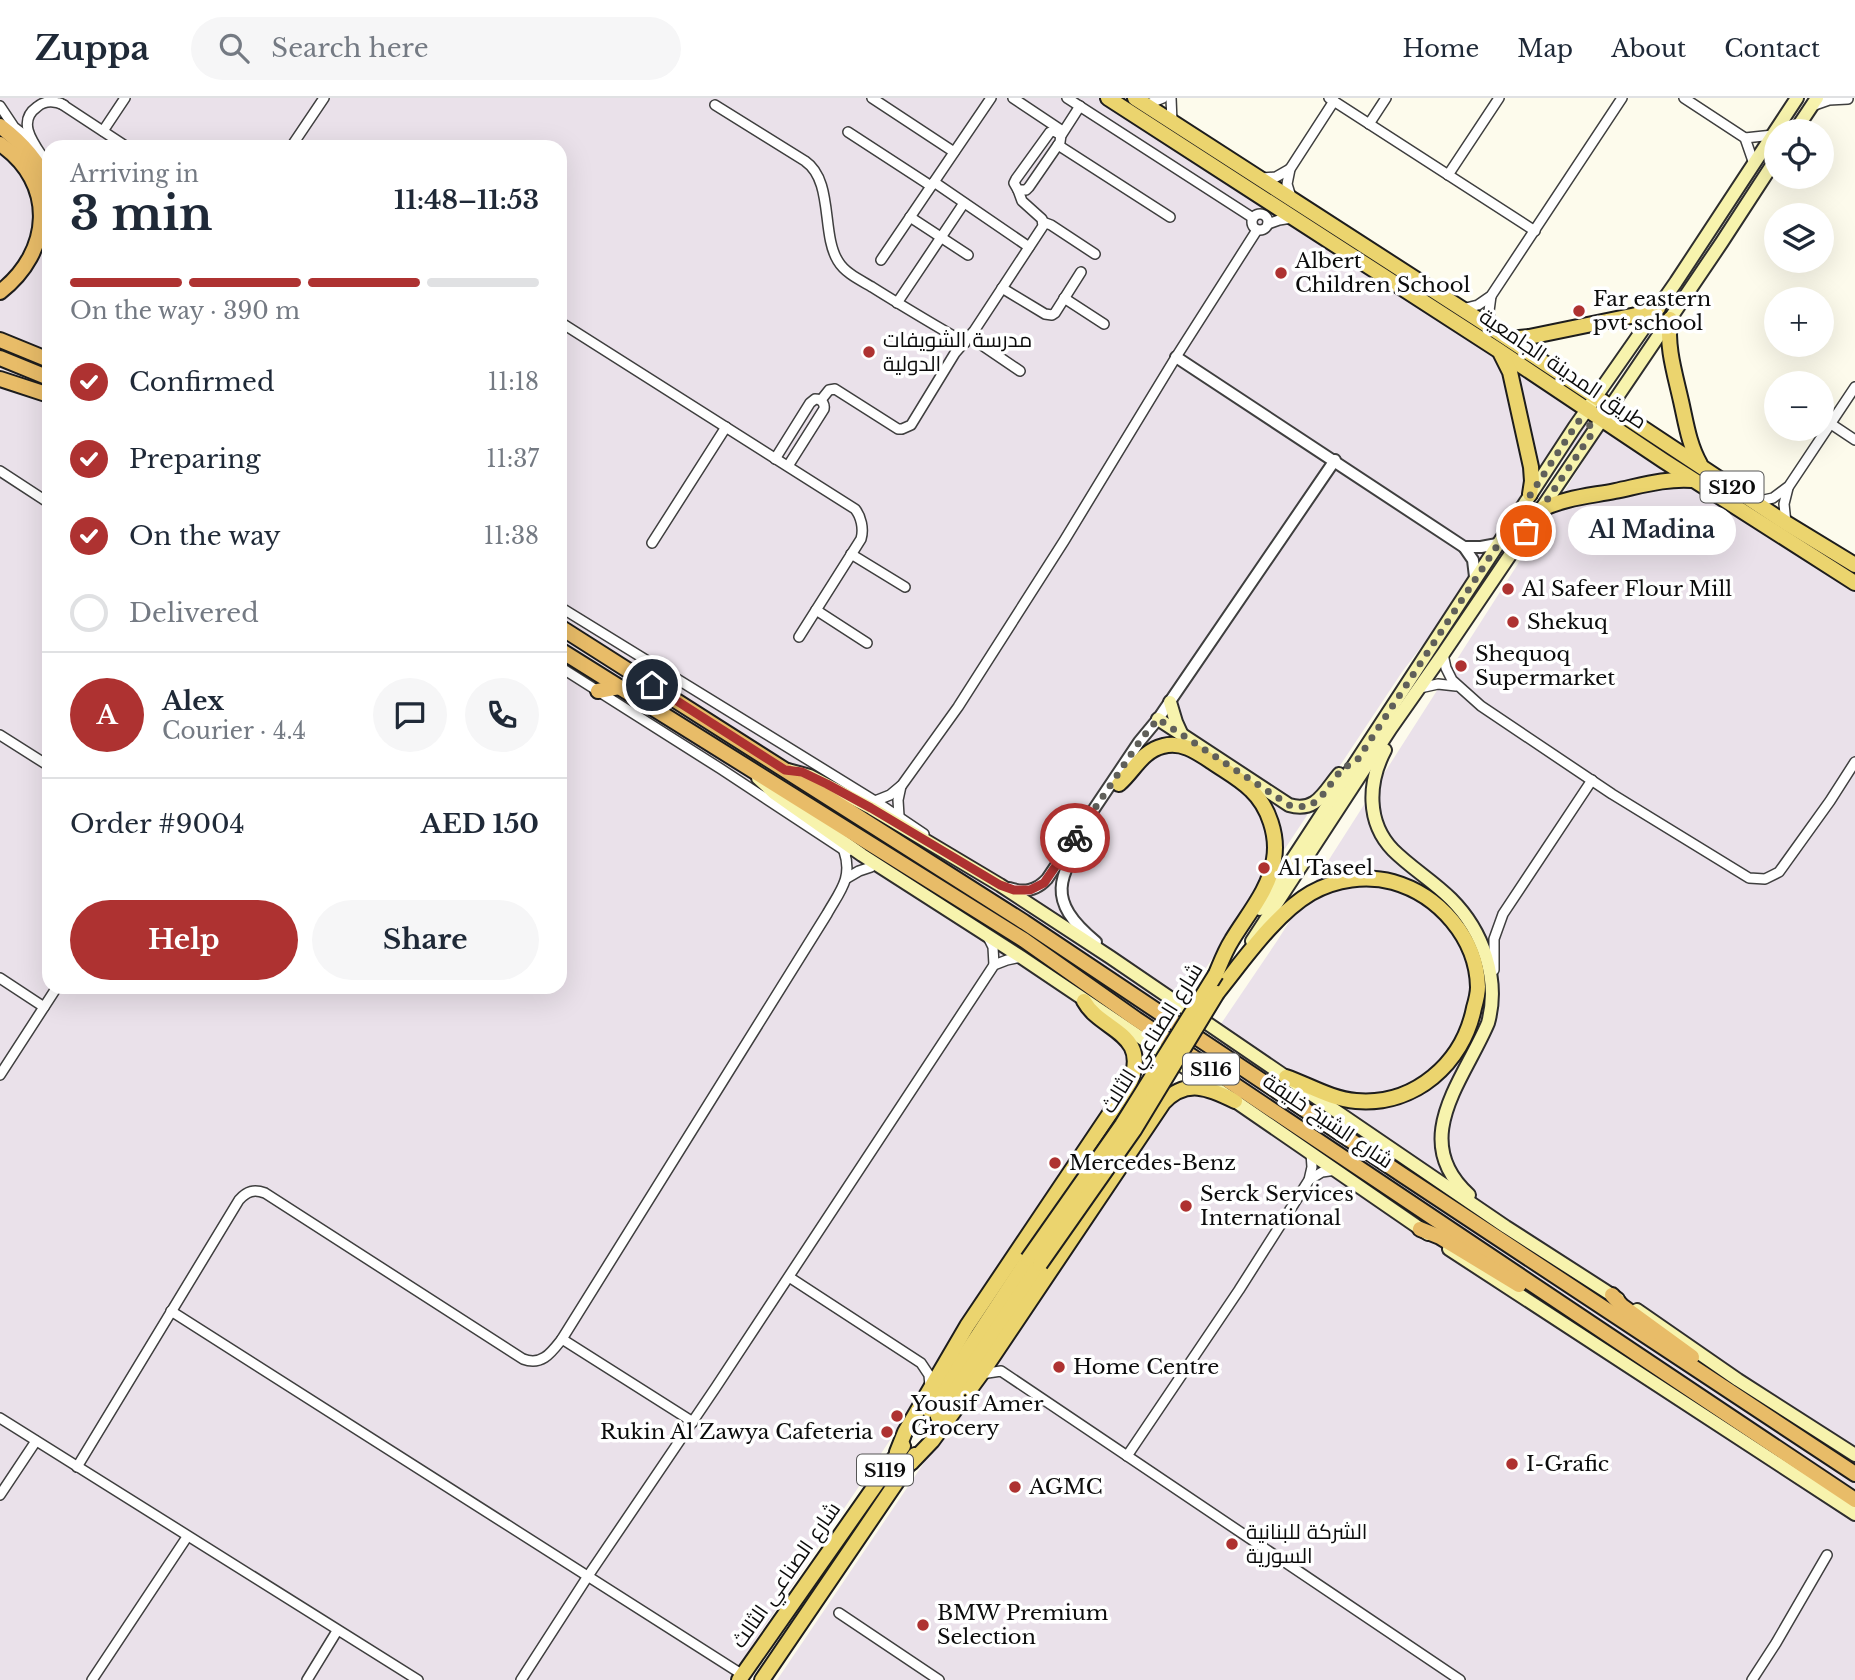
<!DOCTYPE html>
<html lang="en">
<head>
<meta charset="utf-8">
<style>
  :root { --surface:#fff; --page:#f6f6f7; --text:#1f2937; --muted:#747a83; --line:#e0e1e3; --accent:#ae3231 }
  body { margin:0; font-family:"Libre Baskerville",Cairo,serif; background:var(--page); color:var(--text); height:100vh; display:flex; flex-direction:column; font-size:26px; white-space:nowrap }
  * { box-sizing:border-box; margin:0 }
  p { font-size:23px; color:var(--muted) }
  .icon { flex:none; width:38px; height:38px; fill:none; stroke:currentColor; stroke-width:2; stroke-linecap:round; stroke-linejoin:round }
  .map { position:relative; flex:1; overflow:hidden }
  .panel { position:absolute; left:42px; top:42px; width:525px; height:854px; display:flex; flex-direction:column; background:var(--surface); border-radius:21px; box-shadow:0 7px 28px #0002 }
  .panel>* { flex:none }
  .buttons { position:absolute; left:1764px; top:21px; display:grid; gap:14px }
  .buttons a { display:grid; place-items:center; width:70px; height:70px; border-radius:50%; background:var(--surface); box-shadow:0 7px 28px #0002; font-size:35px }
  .pin { position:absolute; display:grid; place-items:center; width:60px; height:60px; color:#fff; margin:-30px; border:4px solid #fff; border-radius:50%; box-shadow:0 2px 7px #0007 }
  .courier { position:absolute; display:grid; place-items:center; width:70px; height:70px; margin:-35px; border:5px solid #ae3231; border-radius:50%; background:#fff; color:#222; box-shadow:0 2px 9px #0007 }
  .bubble { position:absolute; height:49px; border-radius:24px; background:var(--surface); box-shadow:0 7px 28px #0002; font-size:23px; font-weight:800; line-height:49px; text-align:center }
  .summary em { font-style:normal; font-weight:800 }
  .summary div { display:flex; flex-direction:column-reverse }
  .summary { display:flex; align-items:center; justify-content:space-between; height:119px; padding:0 28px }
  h1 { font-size:46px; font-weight:800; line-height:52px }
  .bar { display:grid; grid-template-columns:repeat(4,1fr); gap:10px 7px; align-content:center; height:84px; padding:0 28px }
  .bar i { height:9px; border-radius:5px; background:var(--line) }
  .bar .selected { background:var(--accent) }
  .bar p { grid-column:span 4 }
  .line { display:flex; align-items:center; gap:18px; padding:0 28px; border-top:2px solid var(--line) }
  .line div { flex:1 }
  .round { display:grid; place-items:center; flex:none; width:74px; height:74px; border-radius:37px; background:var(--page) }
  ol { padding:0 28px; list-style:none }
  li { display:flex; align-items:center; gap:21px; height:77px }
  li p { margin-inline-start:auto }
  li .icon { padding:7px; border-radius:50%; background:var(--accent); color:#fff; stroke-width:4 }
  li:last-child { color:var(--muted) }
  li i { width:38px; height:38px; border:4px solid var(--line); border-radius:50% }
  .primary-button { display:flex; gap:14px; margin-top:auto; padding:14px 28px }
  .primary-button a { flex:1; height:80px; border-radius:42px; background:var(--accent); color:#fff; font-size:28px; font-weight:800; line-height:80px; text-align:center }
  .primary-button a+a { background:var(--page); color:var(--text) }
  header { display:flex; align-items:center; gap:42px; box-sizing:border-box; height:98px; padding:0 35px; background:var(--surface); border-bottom:2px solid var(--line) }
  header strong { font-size:33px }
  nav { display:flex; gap:38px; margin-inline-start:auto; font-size:24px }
  .search { width:490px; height:63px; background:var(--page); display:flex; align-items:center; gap:18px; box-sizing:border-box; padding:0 24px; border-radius:38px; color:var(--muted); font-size:26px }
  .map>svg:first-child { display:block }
  .industrial { fill:#eae1ea; fill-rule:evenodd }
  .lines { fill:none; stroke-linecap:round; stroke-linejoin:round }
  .minor-casing { stroke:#3f3f3f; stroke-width:12 }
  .tertiary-casing { stroke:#3f3f3f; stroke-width:14 }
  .secondary-casing { stroke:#2e2e2e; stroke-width:16 }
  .primary-casing { stroke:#1d1d1d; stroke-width:18 }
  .trunk-casing { stroke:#1d1d1d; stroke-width:18 }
  .minor { stroke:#fff; stroke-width:9 }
  .tertiary { stroke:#fff; stroke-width:10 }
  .secondary { stroke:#f7f3ad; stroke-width:12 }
  .primary { stroke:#ebd46e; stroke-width:14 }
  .trunk { stroke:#e8bc68; stroke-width:14 }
  .primary-bridge-casing { stroke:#1d1d1d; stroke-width:18; stroke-linecap:butt }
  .primary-bridge { stroke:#ebd46e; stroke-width:14 }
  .done { stroke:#60605a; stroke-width:7; stroke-dasharray:0 12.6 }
  .route { stroke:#ae3231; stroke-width:9 }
  .poi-dot { fill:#ae3231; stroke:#fff; stroke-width:2.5 }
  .labels { text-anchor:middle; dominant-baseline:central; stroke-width:7; stroke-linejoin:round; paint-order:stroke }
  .shield { fill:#fff; stroke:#555; stroke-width:2 }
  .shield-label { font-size:19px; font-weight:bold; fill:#0c0c0c }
  .poi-label { font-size:21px; fill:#0c0c0c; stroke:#fff; text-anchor:start }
  .street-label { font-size:21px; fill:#0c0c0c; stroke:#fff }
</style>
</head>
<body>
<header>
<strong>Zuppa</strong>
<div class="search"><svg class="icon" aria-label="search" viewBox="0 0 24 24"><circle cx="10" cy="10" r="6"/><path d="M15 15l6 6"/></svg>Search here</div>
<nav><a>Home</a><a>Map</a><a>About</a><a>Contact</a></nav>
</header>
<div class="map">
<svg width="1855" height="1582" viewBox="0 0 1855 1582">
  <rect width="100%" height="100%" fill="#fdfbec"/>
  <g class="industrial">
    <path d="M0,0h1121l481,311 -200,263 -251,379 -23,43 -203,294 -196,292h-729zM49,49h511v840h-511z"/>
    <polygon points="1604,331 1855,493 1855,1582 777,1582 1277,843"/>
  </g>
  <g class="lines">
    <g class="minor-casing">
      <g id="minor">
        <polyline points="872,0 954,54"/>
        <polyline points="1013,0 1061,32"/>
        <polyline points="1067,0 1253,120"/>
        <polyline points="1171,0 1172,24"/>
        <polyline points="1329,0 1535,133"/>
        <polyline points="1684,0 1745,40 1754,66"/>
        <polyline points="60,5 127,49"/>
        <path d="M715,7l90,56c29,20 16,73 33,100 7,12 22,19 34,26 30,19 61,37 93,56"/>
        <polyline points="1145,7 1163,0"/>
        <polyline points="0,8 14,29 31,42"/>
        <polyline points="1812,8 1829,2 1848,1"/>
        <polyline points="1369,26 1386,0"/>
        <polyline points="103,33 125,0"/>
        <polygon points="1054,33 1061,37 1060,44 1029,89 1026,92 1018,92 1014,85 1016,81 1050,34"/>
        <polyline points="848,34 931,88"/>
        <polyline points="1062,36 1080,8"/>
        <polyline points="1745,40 1773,37"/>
        <polyline points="1058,47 1170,119"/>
        <polyline points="291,49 324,0"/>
        <path d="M49,69c-9,-17 -36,-43 -12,-60 8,-7 18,-6 27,-2"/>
        <polyline points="1448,77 1499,0"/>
        <polyline points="1262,80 1276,79 1290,71"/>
        <polyline points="934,84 1029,149"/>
        <polyline points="1291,99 1287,86 1290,71 1334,3"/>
        <circle cx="1260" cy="124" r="8"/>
        <polyline points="910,119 968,157"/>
        <polyline points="1043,124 1051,127 1095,156"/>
        <polyline points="1268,126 1279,122 1292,120"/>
        <polyline points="881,162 991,0"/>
        <polyline points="1002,190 1045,216 1052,217 1055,215 1081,174"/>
        <polyline points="1064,200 1104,226"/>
        <polyline points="897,205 964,105"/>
        <polyline points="1462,211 1478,207 1491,198 1622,0"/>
        <path d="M560,224l295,187c6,7 9,20 6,30l-62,98"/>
        <polyline points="1490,229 1489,213 1491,198"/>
        <polyline points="970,239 1020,273"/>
        <polyline points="821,302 829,292 835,291 898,331 902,331 911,327 955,255 974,233 1043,128 1042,121 1022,103 1018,92"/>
        <polyline points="1831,326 1855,342"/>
        <path d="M775,361l35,-56 5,-4c6,0 10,4 9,10l-36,57"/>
        <polyline points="0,373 49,405"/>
        <polyline points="1755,404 1773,400 1789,388 1855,289"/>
        <polyline points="1786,425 1784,406 1788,390"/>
        <polyline points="652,445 726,329"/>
        <polyline points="851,456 905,489"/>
        <polyline points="560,509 875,703 924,736"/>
        <polyline points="816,512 867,545"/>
        <polyline points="1443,556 1446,570 1452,582 1481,608 1612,696 1749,780 1765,781 1779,774 1830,703 1855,664"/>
        <polyline points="560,569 721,671 847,754"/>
        <polyline points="1420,590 1438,586 1456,588"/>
        <polyline points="0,637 49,668"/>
        <polyline points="875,703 890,697 902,687 958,609 1064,443 1176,259 1257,132"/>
        <polyline points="899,718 898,702 901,688"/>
        <polyline points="847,780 859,773 871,769"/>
        <polyline points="988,839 993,849 994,867"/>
        <polyline points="1494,872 1494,841 1503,816 1592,682"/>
        <polyline points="0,880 44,909"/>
        <polyline points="0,977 57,889"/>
        <polyline points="1309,1082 1322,1074 1336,1072"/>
        <polyline points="789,1179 921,1265 929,1277 930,1288"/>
        <polyline points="171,1213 743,1577"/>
        <polyline points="562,1241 693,1324"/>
        <polyline points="981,1276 1001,1273 1460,1582"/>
        <polyline points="0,1320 418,1582"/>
        <polyline points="1127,1358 1239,1192 1309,1082 1312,1069 1311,1055"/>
        <path d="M77,1369l162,-267c8,-9 15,-11 26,-7l258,166c19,7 28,-6 39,-20l265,-425c13,-23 26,-36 17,-63"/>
        <polyline points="0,1397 36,1343"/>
        <polyline points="839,1515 939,1582"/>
        <polyline points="92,1582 187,1439"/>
        <polyline points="307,1582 337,1533"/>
        <polyline points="521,1582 588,1478 716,1289 994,867 1007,862 1021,859"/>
        <polyline points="1752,1582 1776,1545 1827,1457"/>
      </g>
    </g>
    <g class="tertiary-casing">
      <g id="tertiary">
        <polyline points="1176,259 1464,449 1473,462 1475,479"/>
        <polyline points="1464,449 1481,449 1497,446"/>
        <path d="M1094,724c-32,51 -54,74 2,120"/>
        <path d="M1009,790c15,5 27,3 38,-9l92,-137 19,-23 177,-259"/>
      </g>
    </g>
    <g class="secondary-casing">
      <g id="secondary">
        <polyline points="1795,33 1817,0"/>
        <polyline points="1170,604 1176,624 1181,635"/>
        <path d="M1158,621l131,86c27,8 35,-13 50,-31"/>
        <path d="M1385,652c-17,32 -19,72 8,100 18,18 40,31 58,49 32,32 49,80 37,124 -24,57 -80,117 -19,172"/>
        <polyline points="788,672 810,678 871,710 1000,787 1110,859 1506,1129 1618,1201"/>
        <polyline points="758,680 774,695 862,757 1021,859 1235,1003 1428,1136"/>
        <polyline points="1260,811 1574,330 1676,184 1797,0"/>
        <polyline points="1252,843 1391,630 1443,556 1722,144 1776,61"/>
        <polyline points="1449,1151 1855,1416"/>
        <polyline points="1637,1212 1738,1282 1855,1357"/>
      </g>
    </g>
    <g class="primary-casing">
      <g id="primary">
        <polyline points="1108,0 1498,252 1664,363 1855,485"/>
        <polyline points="1135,0 1490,229 1786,425 1855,467"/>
        <path d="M1670,221c-4,27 5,55 11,82 5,22 8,44 19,63"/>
        <polyline points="1509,241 1529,239 1636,217 1658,210"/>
        <polyline points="1501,256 1510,274 1531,369 1532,383 1530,396"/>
        <path d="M1540,412c23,-12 50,-14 75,-19 25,-5 51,-13 77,-11"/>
        <path d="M1119,686c15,-13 23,-33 44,-38 19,-5 34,6 49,16 13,9 28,17 39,28 18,17 27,46 23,69 -4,30 -27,56 -42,81 -7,11 -11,22 -16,34"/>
        <path d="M1217,895c26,-32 58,-79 94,-100 25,-14 55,-18 82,-11 46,13 84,56 85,105 0,7 -2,14 -4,21 -11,55 -59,98 -118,93 -25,-2 -47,-16 -70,-24"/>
        <polyline points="929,1312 1028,1161"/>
        <polyline points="938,1319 1040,1166"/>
        <path d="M897,1354l8,-20 62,-106 162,-241c23,-53 -28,-53 -45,-84"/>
        <path d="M911,1365l21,-22 49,-67 182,-271c23,-25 46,-15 72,-2"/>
        <polyline points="739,1582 903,1348"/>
        <polyline points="762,1582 915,1357"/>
      </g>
    </g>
    <g class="trunk-casing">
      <g id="trunk">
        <path d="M0,28c22,17 39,35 49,61"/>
        <path d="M0,46c57,39 52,108 0,148"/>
        <polyline points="0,242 49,262"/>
        <polyline points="0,260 49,280"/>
        <polyline points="0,281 49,297"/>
        <polyline points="560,529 1024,824 1404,1078 1855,1376"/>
        <polyline points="560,552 1024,842 1136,921 1855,1402"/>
        <polyline points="598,593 619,589"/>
        <polyline points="1420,1131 1440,1139 1519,1187"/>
        <polyline points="1612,1197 1622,1208 1692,1259"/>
      </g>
    </g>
    <use href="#minor" class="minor"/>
    <use href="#tertiary" class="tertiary"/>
    <use href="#secondary" class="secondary"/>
    <use href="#primary" class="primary"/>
    <use href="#trunk" class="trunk"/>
    <g class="primary-bridge-casing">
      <g id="primary-bridge">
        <polyline points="1028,1161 1122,1027 1216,876"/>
        <polyline points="1040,1166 1134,1032 1217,895"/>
      </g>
    </g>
    <use href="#primary-bridge" class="primary-bridge"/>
  </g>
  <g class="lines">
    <path class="done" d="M1075,740l67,-100 16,-19 131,86c28,8 35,-14 50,-32 6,-6 12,-10 19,-14l216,-331 5,-7c7,-1 12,4 14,11l-67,99"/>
    <polyline class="route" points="652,587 785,672 802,674 827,686 871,710 1000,787 1014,792 1030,792 1044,785 1075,740"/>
  </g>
  <g class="poi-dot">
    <circle cx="1281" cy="175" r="7"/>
    <circle cx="1579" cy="213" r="7"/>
    <circle cx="869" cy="254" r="7"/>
    <circle cx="1508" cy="491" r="7"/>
    <circle cx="1513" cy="524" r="7"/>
    <circle cx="1461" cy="568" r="7"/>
    <circle cx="1264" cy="770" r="7"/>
    <circle cx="1055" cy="1065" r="7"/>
    <circle cx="1186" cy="1108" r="7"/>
    <circle cx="1059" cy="1269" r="7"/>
    <circle cx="897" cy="1318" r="7"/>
    <circle cx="887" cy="1334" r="7"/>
    <circle cx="1512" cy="1366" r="7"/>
    <circle cx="1015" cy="1389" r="7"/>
    <circle cx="1232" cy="1446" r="7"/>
    <circle cx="923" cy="1527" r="7"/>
  </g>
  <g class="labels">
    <g class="shield">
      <rect x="1700.5" y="373.5" width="63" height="31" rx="5"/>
      <rect x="1183" y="955.5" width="56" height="31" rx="5"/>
      <rect x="857" y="1356.5" width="56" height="31" rx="5"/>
    </g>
    <g class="shield-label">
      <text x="1732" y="389">S120</text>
      <text x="1211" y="971">S116</text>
      <text x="885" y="1372">S119</text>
    </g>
    <g class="poi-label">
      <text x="1295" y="163">Albert<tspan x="1295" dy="24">Children School</tspan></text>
      <text x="1593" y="201">Far eastern<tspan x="1593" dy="24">pvt school</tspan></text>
      <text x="883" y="242">مدرسة الشويفات<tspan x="883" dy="24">الدولية</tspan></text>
      <text x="1522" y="491">Al Safeer Flour Mill</text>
      <text x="1527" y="524">Shekuq</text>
      <text x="1475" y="556">Shequoq<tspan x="1475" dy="24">Supermarket</tspan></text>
      <text x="1278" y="770">Al Taseel</text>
      <text x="1069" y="1065">Mercedes-Benz</text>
      <text x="1200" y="1096">Serck Services<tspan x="1200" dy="24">International</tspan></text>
      <text x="1073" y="1269">Home Centre</text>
      <text x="911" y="1306">Yousif Amer<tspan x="911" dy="24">Grocery</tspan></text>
      <text x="873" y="1334" text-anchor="end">Rukin Al Zawya Cafeteria</text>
      <text x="1526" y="1366">I-Grafic</text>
      <text x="1029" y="1389">AGMC</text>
      <text x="1246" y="1434">الشركة للبنانية<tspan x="1246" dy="24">السورية</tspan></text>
      <text x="937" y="1515">BMW Premium<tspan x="937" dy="24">Selection</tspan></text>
    </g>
    <g class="street-label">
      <text transform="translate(1563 271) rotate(34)">طريق المدينة الجامعية</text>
      <text transform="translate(1152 940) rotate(-58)">شارع الصناعي الثالث</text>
      <text transform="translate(1328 1023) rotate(34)">شارع الشيخ خليفة</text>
      <text transform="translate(786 1477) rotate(-55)">شارع الصناعي الثالث</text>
    </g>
  </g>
</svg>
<div class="buttons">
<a><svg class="icon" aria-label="locate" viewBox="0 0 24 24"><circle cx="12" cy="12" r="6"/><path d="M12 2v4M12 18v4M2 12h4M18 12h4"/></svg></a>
<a><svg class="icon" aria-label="layers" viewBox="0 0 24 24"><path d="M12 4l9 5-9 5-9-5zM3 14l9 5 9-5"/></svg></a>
<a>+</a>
<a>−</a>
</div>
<div class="pin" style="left:1526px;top:433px;background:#ea580c"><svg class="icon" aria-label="bag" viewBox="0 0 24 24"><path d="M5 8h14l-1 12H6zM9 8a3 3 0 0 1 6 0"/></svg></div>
<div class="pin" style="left:652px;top:587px;background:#1f2937"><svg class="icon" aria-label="home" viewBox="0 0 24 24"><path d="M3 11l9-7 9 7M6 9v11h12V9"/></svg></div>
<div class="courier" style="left:1075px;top:740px"><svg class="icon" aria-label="bike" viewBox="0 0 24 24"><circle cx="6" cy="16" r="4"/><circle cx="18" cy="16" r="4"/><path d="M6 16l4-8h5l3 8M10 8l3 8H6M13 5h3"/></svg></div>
<div class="bubble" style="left:1568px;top:408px;width:168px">Al Madina</div>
<section class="panel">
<div class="summary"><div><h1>3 min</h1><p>Arriving in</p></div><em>11:48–11:53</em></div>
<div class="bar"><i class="selected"></i><i class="selected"></i><i class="selected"></i><i></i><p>On the way · 390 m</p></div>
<ol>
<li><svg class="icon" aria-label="check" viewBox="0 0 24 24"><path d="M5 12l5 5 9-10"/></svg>Confirmed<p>11:18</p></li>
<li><svg class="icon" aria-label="check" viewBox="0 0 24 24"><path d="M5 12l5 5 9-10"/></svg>Preparing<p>11:37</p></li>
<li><svg class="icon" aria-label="check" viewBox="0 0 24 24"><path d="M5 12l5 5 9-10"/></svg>On the way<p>11:38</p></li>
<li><i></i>Delivered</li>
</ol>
<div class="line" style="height:126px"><b class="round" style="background:var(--accent);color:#fff">A</b><div><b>Alex</b><p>Courier · 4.4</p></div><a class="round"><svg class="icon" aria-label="chat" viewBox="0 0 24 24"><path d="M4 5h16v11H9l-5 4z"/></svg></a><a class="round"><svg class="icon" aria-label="phone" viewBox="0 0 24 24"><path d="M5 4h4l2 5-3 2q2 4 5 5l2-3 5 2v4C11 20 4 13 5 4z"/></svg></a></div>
<div class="line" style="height:91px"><div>Order #9004</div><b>AED 150</b></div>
<div class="primary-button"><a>Help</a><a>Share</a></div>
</section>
</div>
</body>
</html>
